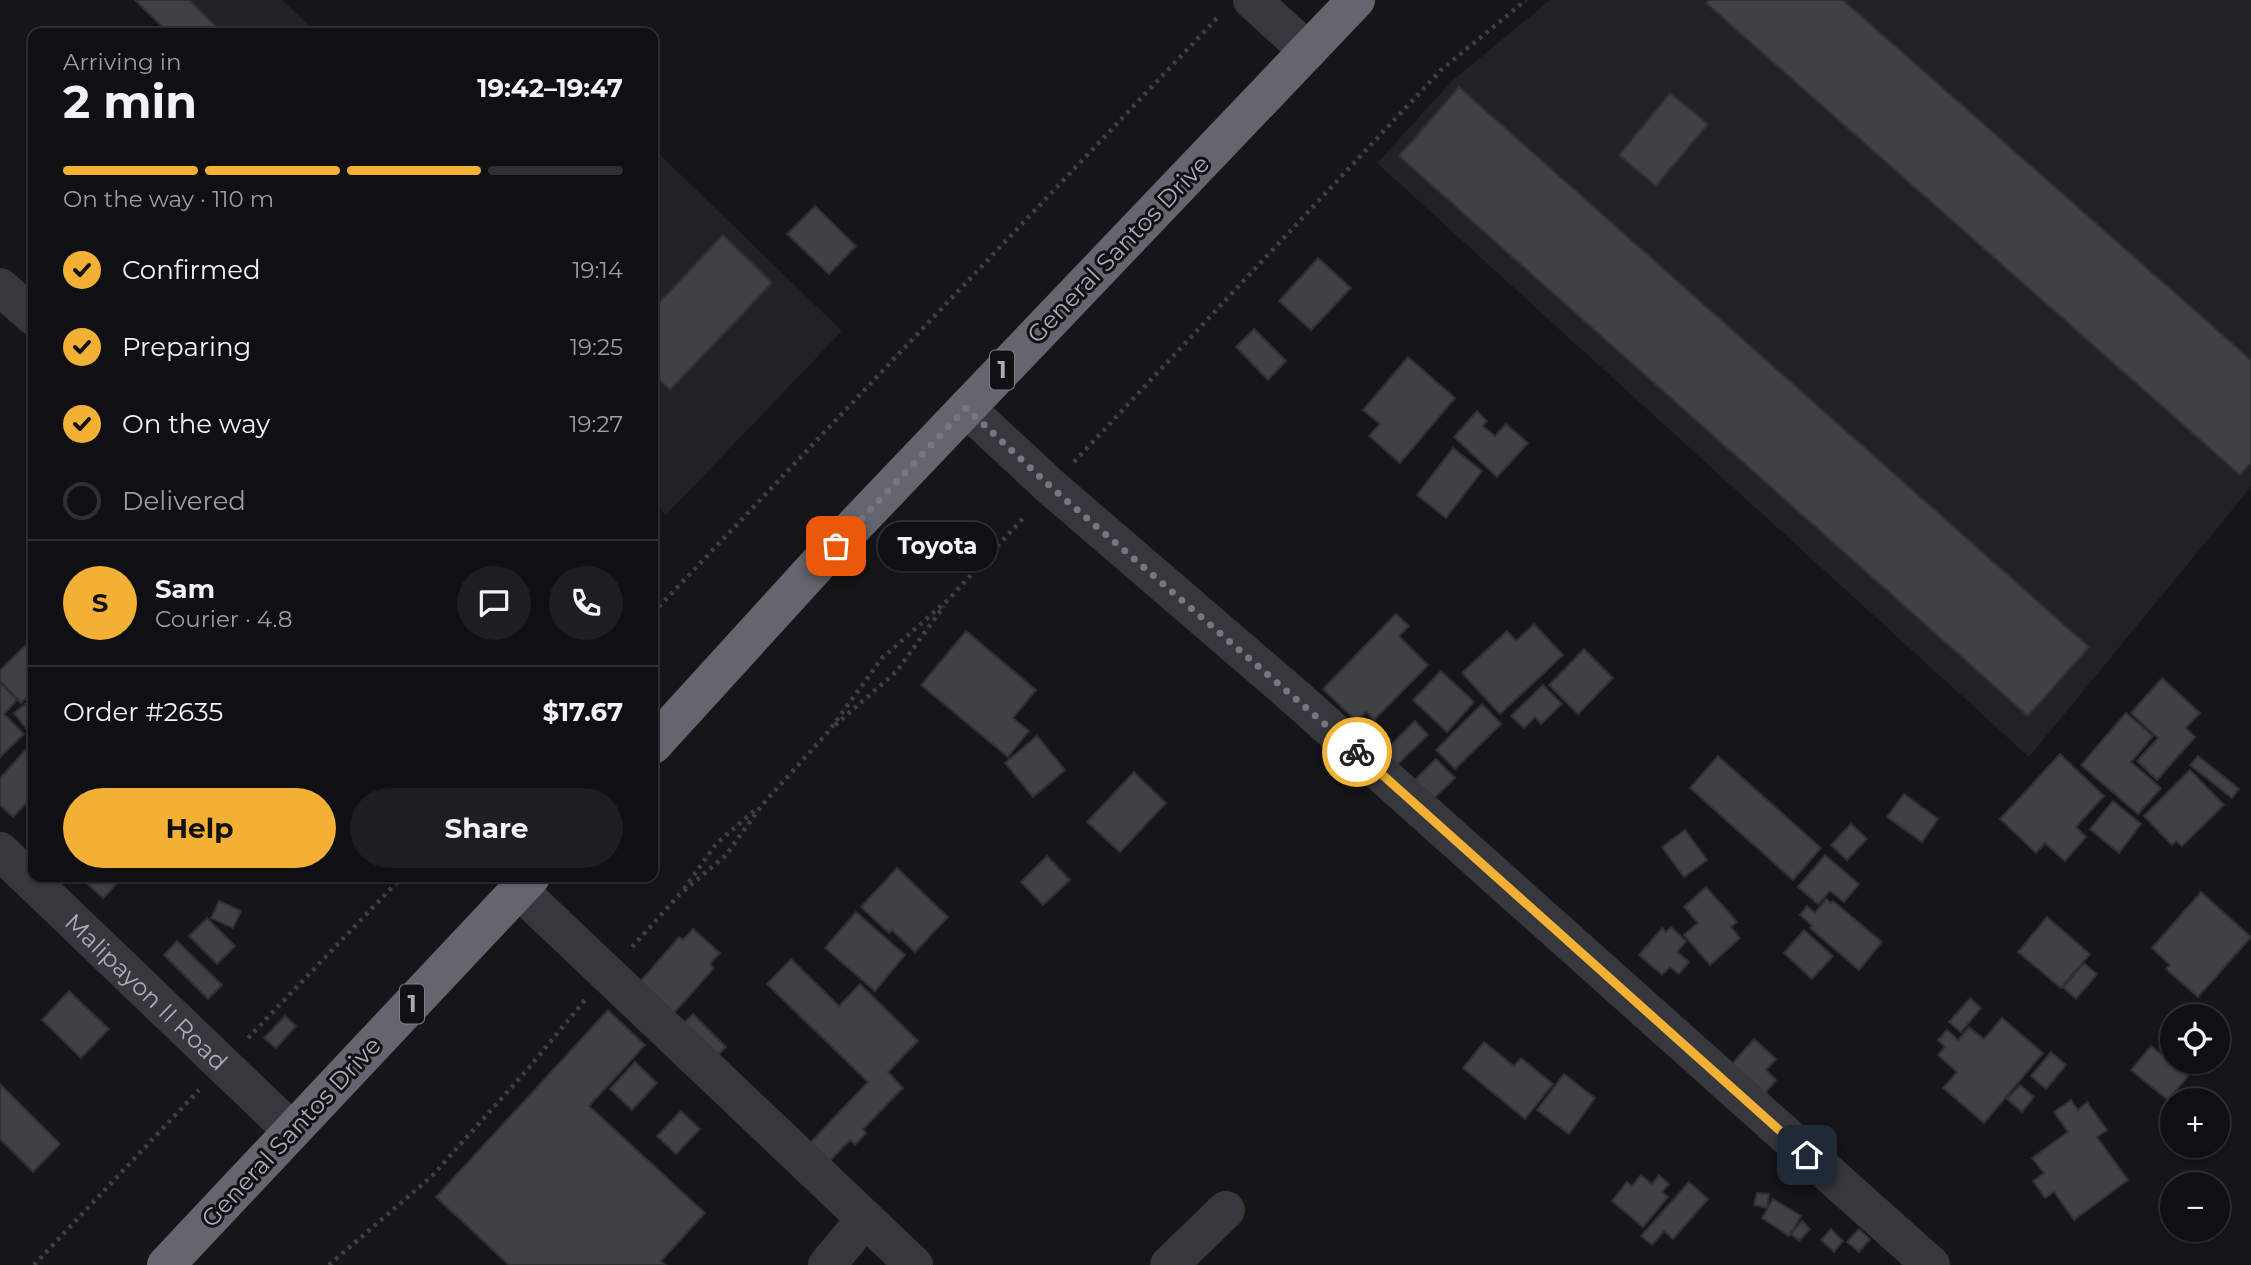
<!DOCTYPE html>
<html lang="en">
<head>
<meta charset="utf-8">
<style>
  :root { --surface:#101012; --page:#1e1e20; --text:#f1f3f6; --muted:#9c9d9f; --line:#303032; --accent:#f2b134 }
  body { margin:0; font-family:Montserrat,sans-serif; background:var(--page); color:var(--text); height:100vh; display:flex; flex-direction:column; font-size:26px; white-space:nowrap }
  * { box-sizing:border-box; margin:0 }
  p { font-size:23px; color:var(--muted) }
  .icon { flex:none; width:38px; height:38px; fill:none; stroke:currentColor; stroke-width:2; stroke-linecap:round; stroke-linejoin:round }
  .map { position:relative; flex:1; overflow:hidden }
  .drawer { position:absolute; left:28px; top:28px; width:630px; height:854px; display:flex; flex-direction:column; background:var(--surface); border-radius:14px; box-shadow:0 2px 5px #0004,0 0 0 2px var(--line) }
  .drawer>* { flex:none }
  .tools { position:absolute; left:2160px; top:1004px; display:grid; gap:14px }
  .tools a { display:grid; place-items:center; width:70px; height:70px; border-radius:50%; background:var(--surface); box-shadow:0 2px 5px #0004,0 0 0 2px var(--line); font-size:35px }
  .pin { position:absolute; display:grid; place-items:center; width:60px; height:60px; color:#fff; margin:-30px; border-radius:14px; box-shadow:0 4px 10px #0006 }
  .courier { position:absolute; display:grid; place-items:center; width:70px; height:70px; margin:-35px; border:5px solid #f2b134; border-radius:50%; background:#fff; color:#222; box-shadow:0 2px 9px #0007 }
  .bubble { position:absolute; height:49px; border-radius:24px; background:var(--surface); box-shadow:0 2px 5px #0004,0 0 0 2px var(--line); font-size:23px; font-weight:700; line-height:49px; text-align:center }
  .head em { font-style:normal; font-weight:700 }
  .head div { display:flex; flex-direction:column-reverse }
  .head { display:flex; align-items:center; justify-content:space-between; height:119px; padding:0 35px }
  h1 { font-size:46px; font-weight:700; line-height:52px }
  .bar { display:grid; grid-template-columns:repeat(4,1fr); gap:10px 7px; align-content:center; height:84px; padding:0 35px }
  .bar i { height:9px; border-radius:5px; background:var(--line) }
  .bar .selected { background:var(--accent) }
  .bar p { grid-column:span 4 }
  .line { display:flex; align-items:center; gap:18px; padding:0 35px; border-top:2px solid var(--line) }
  .line div { flex:1 }
  .round { display:grid; place-items:center; flex:none; width:74px; height:74px; border-radius:37px; background:var(--page) }
  ol { padding:0 35px; list-style:none }
  li { display:flex; align-items:center; gap:21px; height:77px }
  li p { margin-inline-start:auto }
  li .icon { padding:7px; border-radius:50%; background:var(--accent); color:#111; stroke-width:4 }
  li:last-child { color:var(--muted) }
  li i { width:38px; height:38px; border:4px solid var(--line); border-radius:50% }
  .primary-button { display:flex; gap:14px; margin-top:auto; padding:14px 35px }
  .primary-button a { flex:1; height:80px; border-radius:42px; background:var(--accent); color:#111; font-size:28px; font-weight:700; line-height:80px; text-align:center }
  .primary-button a+a { background:var(--page); color:var(--text) }
  .map>svg:first-child { display:block }
  .built { fill:#222225 }
  .building { fill:#404145; stroke:#303034; stroke-width:2 }
  .lines { fill:none; stroke-linecap:round; stroke-linejoin:round }
  .path { stroke:#3d3f44; stroke-width:4.5; stroke-dasharray:3.5 5; stroke-linecap:butt }
  .minor { stroke:#37383d; stroke-width:38 }
  .highway { stroke:#63666e; stroke-width:38 }
  .done { stroke:#757880; stroke-width:7; stroke-dasharray:0 12.6 }
  .route { stroke:#f2b134; stroke-width:9 }
  .labels { text-anchor:middle; dominant-baseline:central; stroke-width:6; stroke-linejoin:round; paint-order:stroke }
  .shield { fill:#111113; stroke:#7b7e86; stroke-width:2 }
  .shield-label { font-size:23px; font-weight:bold; fill:#a8adb8 }
  .street-label { font-size:24px; fill:#a8adb8; stroke:#111113 }
</style>
</head>
<body>
<div class="map">
<svg width="2251" height="1265" viewBox="0 0 2251 1265">
  <rect width="100%" height="100%" fill="#161618"/>
  <g class="built">
    <polygon points="135,0 282,0 317,33 169,33"/>
    <polygon points="1550,0 2251,0 2251,487 2029,757 1377,163 1453,80"/>
    <polygon points="653,148 842,331 666,515 653,503"/>
  </g>
  <g class="building">
    <polygon points="135,0 189,0 223,33 169,33"/>
    <polygon points="1709,0 1843,0 2251,360 2251,463 2240,475 1706,3"/>
    <polygon points="1459,87 2089,647 2028,716 1399,156"/>
    <polygon points="1670,93 1708,124 1656,186 1619,155"/>
    <polygon points="815,206 856,246 829,274 787,234"/>
    <polygon points="723,235 772,283 670,390 653,373 653,309"/>
    <polygon points="1318,258 1351,288 1311,330 1279,301"/>
    <polygon points="1254,329 1286,361 1268,380 1236,347"/>
    <polygon points="1408,357 1455,398 1400,463 1369,436 1380,424 1363,410"/>
    <polygon points="1477,411 1487,421 1483,426 1495,436 1506,424 1528,443 1497,477 1454,437"/>
    <polygon points="1453,448 1482,471 1446,518 1417,495"/>
    <polygon points="1396,614 1409,626 1399,636 1428,665 1374,720 1366,712 1356,721 1323,689"/>
    <polygon points="1534,624 1563,655 1500,714 1462,673 1507,631 1516,641"/>
    <polygon points="966,631 1036,690 1013,718 1029,731 1008,757 921,685"/>
    <polygon points="30,641 33,644 33,691 21,703 0,681 0,670"/>
    <polygon points="1584,649 1613,678 1578,714 1549,685"/>
    <polygon points="1441,671 1474,702 1447,732 1413,700"/>
    <polygon points="2162,678 2200,713 2186,728 2195,737 2157,780 2137,761 2158,738 2131,713"/>
    <polygon points="0,683 17,700 4,714 24,734 0,757"/>
    <polygon points="1543,685 1562,704 1541,724 1535,717 1524,728 1511,716"/>
    <polygon points="33,698 33,733 31,735 14,713"/>
    <polygon points="1482,704 1501,724 1455,769 1436,750"/>
    <polygon points="2126,713 2153,736 2131,762 2161,788 2138,814 2081,765"/>
    <polygon points="1368,720 1390,739 1377,752 1371,740 1360,728"/>
    <polygon points="1415,721 1428,735 1397,765 1384,752"/>
    <polygon points="1037,736 1065,770 1033,797 1005,763"/>
    <polygon points="31,744 33,746 33,796 13,817 0,805 0,778"/>
    <polygon points="2060,754 2104,796 2076,827 2086,837 2065,861 2045,843 2036,853 2000,819"/>
    <polygon points="1718,756 1821,848 1793,880 1690,788"/>
    <polygon points="2198,756 2239,789 2232,798 2190,765"/>
    <polygon points="1436,759 1455,778 1432,800 1414,781"/>
    <polygon points="2190,770 2224,805 2182,846 2176,841 2172,845 2144,816"/>
    <polygon points="1134,772 1166,803 1120,852 1087,822"/>
    <polygon points="1904,794 1938,819 1922,842 1887,817"/>
    <polygon points="2113,801 2141,824 2119,853 2090,829"/>
    <polygon points="1851,824 1867,839 1847,860 1831,845"/>
    <polygon points="1685,830 1707,860 1684,877 1662,847"/>
    <polygon points="1825,855 1859,884 1844,902 1830,891 1818,904 1798,887"/>
    <polygon points="1047,856 1070,880 1043,905 1021,882"/>
    <polygon points="897,868 948,917 915,952 892,930 889,933 861,907"/>
    <polygon points="80,877 114,877 119,881 103,898"/>
    <polygon points="1706,887 1737,922 1731,927 1740,938 1710,965 1684,935 1698,923 1684,907"/>
    <polygon points="2201,892 2251,937 2198,997 2166,969 2170,965 2152,948"/>
    <polygon points="1826,899 1831,903 1833,901 1882,942 1859,970 1810,928 1812,926 1800,915 1807,906 1815,913"/>
    <polygon points="219,901 241,911 233,928 211,918"/>
    <polygon points="856,912 905,955 875,991 825,948"/>
    <polygon points="2047,917 2090,954 2061,988 2018,952"/>
    <polygon points="207,918 235,946 217,964 189,936"/>
    <polygon points="1671,927 1686,941 1677,952 1689,962 1679,974 1670,967 1662,975 1639,955 1662,928 1666,932"/>
    <polygon points="693,929 720,953 710,964 714,968 674,1013 640,982 679,937 683,940"/>
    <polygon points="1804,930 1833,956 1812,979 1784,953"/>
    <polygon points="177,941 222,985 208,999 164,955"/>
    <polygon points="791,959 839,1006 860,984 918,1041 888,1072 903,1088 863,1129 866,1133 855,1145 850,1140 825,1166 806,1147 868,1082 767,984"/>
    <polygon points="2084,963 2097,974 2076,999 2063,987"/>
    <polygon points="69,991 109,1029 81,1058 42,1020"/>
    <polygon points="1970,998 1981,1008 1961,1032 1949,1022"/>
    <polygon points="608,1010 645,1045 589,1106 705,1213 661,1261 666,1265 509,1265 436,1197"/>
    <polygon points="693,1014 726,1047 711,1062 678,1029"/>
    <polygon points="285,1016 296,1026 276,1048 264,1038"/>
    <polygon points="2002,1018 2043,1053 1984,1123 1943,1088 1957,1072 1938,1055 1945,1047 1938,1040 1947,1030 1958,1040 1969,1027 1984,1039"/>
    <polygon points="1754,1039 1776,1059 1766,1070 1776,1080 1765,1093 1731,1065"/>
    <polygon points="1484,1042 1514,1066 1521,1058 1553,1084 1525,1119 1463,1068"/>
    <polygon points="2151,1046 2188,1076 2168,1100 2131,1070"/>
    <polygon points="2051,1052 2066,1065 2046,1089 2031,1076"/>
    <polygon points="635,1062 657,1083 632,1110 610,1089"/>
    <polygon points="1564,1074 1595,1098 1569,1134 1537,1110"/>
    <polygon points="0,1084 60,1144 33,1172 0,1139"/>
    <polygon points="2020,1085 2034,1097 2022,1112 2007,1099"/>
    <polygon points="2071,1100 2078,1110 2087,1102 2107,1130 2097,1137 2128,1180 2074,1220 2054,1192 2045,1198 2033,1181 2044,1173 2032,1158 2068,1132 2054,1112"/>
    <polygon points="681,1111 700,1129 676,1154 657,1136"/>
    <polygon points="1641,1175 1652,1184 1659,1175 1669,1184 1662,1192 1668,1197 1643,1227 1612,1201 1627,1182 1632,1186"/>
    <polygon points="1689,1182 1708,1199 1673,1239 1664,1231 1652,1245 1641,1236"/>
    <polygon points="1757,1193 1769,1194 1767,1208 1754,1205"/>
    <polygon points="1773,1199 1801,1216 1789,1236 1762,1218"/>
    <polygon points="1802,1221 1810,1229 1799,1241 1791,1234"/>
    <polygon points="1831,1229 1843,1241 1834,1252 1821,1240"/>
    <polygon points="1859,1229 1870,1239 1859,1252 1847,1242"/>
  </g>
  <g class="lines">
    <g class="path">
      <polyline points="1074,462 1441,70 1526,0"/>
      <polyline points="653,613 1219,16"/>
      <polyline points="835,725 896,672 944,606"/>
      <polyline points="684,889 716,844 755,810"/>
      <polyline points="632,947 679,895 726,855 762,805 828,732 882,658 949,599 1026,515"/>
      <polyline points="248,1038 402,877"/>
      <polyline points="34,1265 199,1090"/>
      <polyline points="329,1265 432,1176 527,1070 585,1000"/>
    </g>
    <g class="minor">
      <polyline points="1252,0 1308,51"/>
      <polyline points="0,287 33,316"/>
      <polyline points="966,408 1051,487 1293,695 1931,1265"/>
      <path id="s1" d="M0,851l292,280"/>
      <polyline points="519,890 914,1265"/>
      <polyline points="827,1265 865,1219"/>
      <polyline points="1169,1265 1226,1210"/>
    </g>
    <g class="highway">
      <polyline points="653,745 817,565 1356,0"/>
      <polyline points="166,1265 531,877"/>
    </g>
  </g>
  <g class="lines">
    <polyline class="done" points="836,546 966,408 1051,487 1357,752"/>
    <polyline class="route" points="1357,752 1807,1155"/>
  </g>
  <g class="labels">
    <g class="shield">
      <rect x="990" y="350.5" width="24" height="39" rx="5"/>
      <rect x="400" y="984.5" width="24" height="39" rx="5"/>
    </g>
    <g class="shield-label">
      <text x="1002" y="370">1</text>
      <text x="412" y="1004">1</text>
    </g>
    <g class="street-label">
      <text transform="translate(1118 249) rotate(-46)">General Santos Drive</text>
      <text stroke="none"><textPath href="#s1" startOffset="203">Malipayon II Road</textPath></text>
      <text transform="translate(291 1132) rotate(-47)">General Santos Drive</text>
    </g>
  </g>
</svg>
<div class="tools">
<a><svg class="icon" aria-label="locate" viewBox="0 0 24 24"><circle cx="12" cy="12" r="6"/><path d="M12 2v4M12 18v4M2 12h4M18 12h4"/></svg></a>
<a>+</a>
<a>−</a>
</div>
<div class="pin" style="left:836px;top:546px;background:#ea580c"><svg class="icon" aria-label="bag" viewBox="0 0 24 24"><path d="M5 8h14l-1 12H6zM9 8a3 3 0 0 1 6 0"/></svg></div>
<div class="pin" style="left:1807px;top:1155px;background:#1f2937"><svg class="icon" aria-label="home" viewBox="0 0 24 24"><path d="M3 11l9-7 9 7M6 9v11h12V9"/></svg></div>
<div class="courier" style="left:1357px;top:752px"><svg class="icon" aria-label="bike" viewBox="0 0 24 24"><circle cx="6" cy="16" r="4"/><circle cx="18" cy="16" r="4"/><path d="M6 16l4-8h5l3 8M10 8l3 8H6M13 5h3"/></svg></div>
<div class="bubble" style="left:878px;top:522px;width:119px">Toyota</div>
<section class="drawer">
<div class="head"><div><h1>2 min</h1><p>Arriving in</p></div><em>19:42–19:47</em></div>
<div class="bar"><i class="selected"></i><i class="selected"></i><i class="selected"></i><i></i><p>On the way · 110 m</p></div>
<ol>
<li><svg class="icon" aria-label="check" viewBox="0 0 24 24"><path d="M5 12l5 5 9-10"/></svg>Confirmed<p>19:14</p></li>
<li><svg class="icon" aria-label="check" viewBox="0 0 24 24"><path d="M5 12l5 5 9-10"/></svg>Preparing<p>19:25</p></li>
<li><svg class="icon" aria-label="check" viewBox="0 0 24 24"><path d="M5 12l5 5 9-10"/></svg>On the way<p>19:27</p></li>
<li><i></i>Delivered</li>
</ol>
<div class="line" style="height:126px"><b class="round" style="background:var(--accent);color:#111">S</b><div><b>Sam</b><p>Courier · 4.8</p></div><a class="round"><svg class="icon" aria-label="chat" viewBox="0 0 24 24"><path d="M4 5h16v11H9l-5 4z"/></svg></a><a class="round"><svg class="icon" aria-label="phone" viewBox="0 0 24 24"><path d="M5 4h4l2 5-3 2q2 4 5 5l2-3 5 2v4C11 20 4 13 5 4z"/></svg></a></div>
<div class="line" style="height:91px"><div>Order #2635</div><b>$17.67</b></div>
<div class="primary-button"><a>Help</a><a>Share</a></div>
</section>
</div>
</body>
</html>
